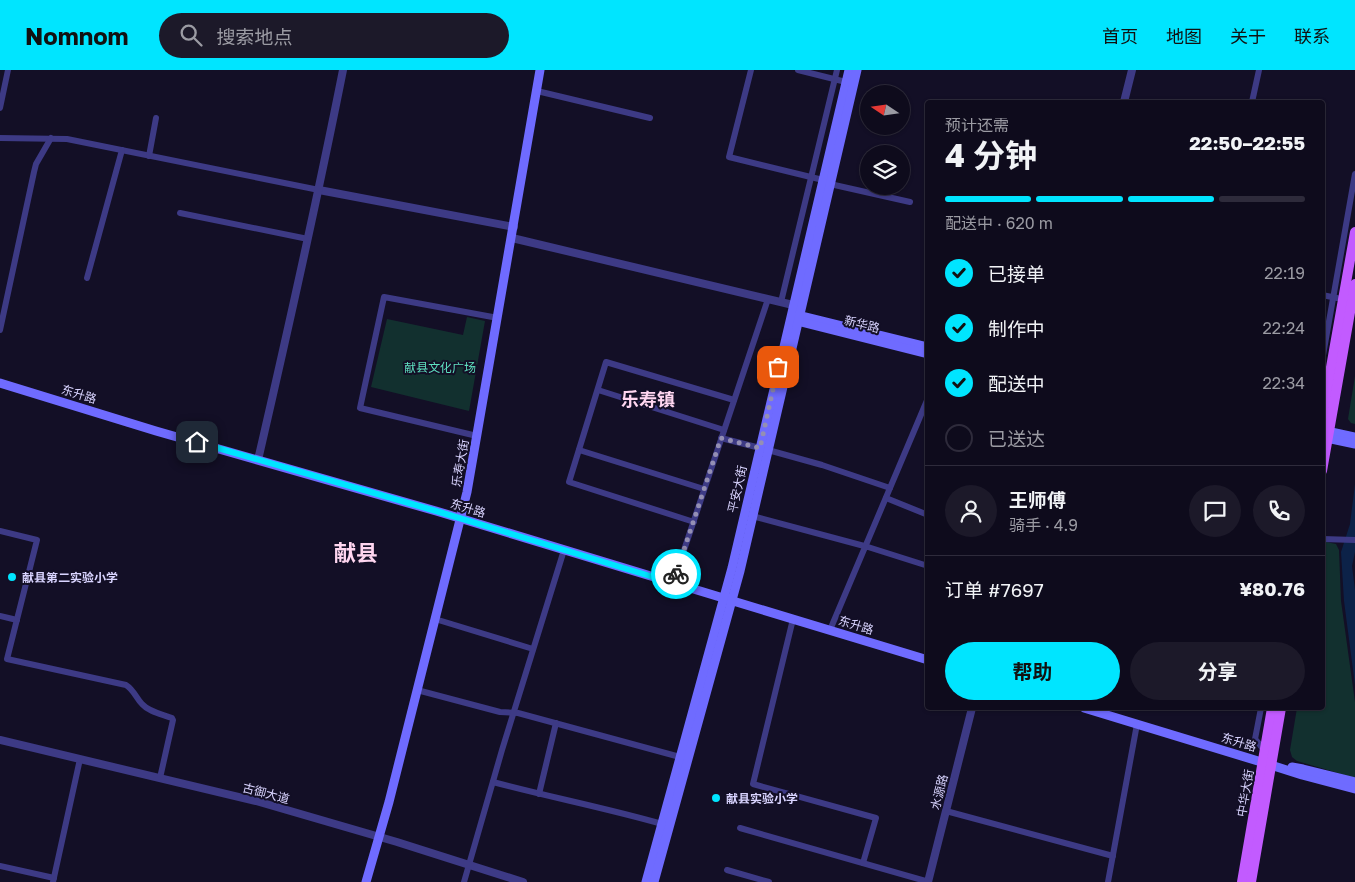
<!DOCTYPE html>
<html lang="zh">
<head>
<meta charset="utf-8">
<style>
  :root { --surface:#0e0b1c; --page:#1c1929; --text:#f1f3f6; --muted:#9b9ba3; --line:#2e2b3b; --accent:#00e5ff }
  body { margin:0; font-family:"Golos Text","Noto Sans SC",sans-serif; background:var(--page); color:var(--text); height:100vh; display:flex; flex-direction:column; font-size:19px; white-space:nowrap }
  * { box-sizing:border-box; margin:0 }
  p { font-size:16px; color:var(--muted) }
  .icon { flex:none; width:28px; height:28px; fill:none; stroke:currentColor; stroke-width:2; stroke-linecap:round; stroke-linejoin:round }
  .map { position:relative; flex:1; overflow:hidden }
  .details { position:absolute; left:925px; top:30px; width:400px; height:610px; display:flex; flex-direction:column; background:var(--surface); border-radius:5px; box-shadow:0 1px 4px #0004,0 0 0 1px var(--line) }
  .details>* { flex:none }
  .needle { width:32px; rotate:283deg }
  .controls { position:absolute; left:860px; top:15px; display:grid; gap:10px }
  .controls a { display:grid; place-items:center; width:50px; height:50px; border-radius:50%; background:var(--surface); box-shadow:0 1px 4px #0004,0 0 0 1px var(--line); font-size:25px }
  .pin { position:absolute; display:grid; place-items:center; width:42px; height:42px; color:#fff; margin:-21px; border-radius:10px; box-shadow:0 2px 8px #0006 }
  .courier { position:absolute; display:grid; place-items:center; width:50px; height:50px; margin:-25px; border:4px solid #00e5ff; border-radius:50%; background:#fff; color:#222; box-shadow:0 1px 6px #0007 }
  .headline em { font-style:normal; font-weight:700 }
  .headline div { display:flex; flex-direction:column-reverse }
  .headline { display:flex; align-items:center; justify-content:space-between; height:85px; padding:0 20px }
  h1 { font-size:32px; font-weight:700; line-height:38px }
  .bar { display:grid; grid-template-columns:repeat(4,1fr); gap:8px 5px; align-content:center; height:60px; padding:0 20px }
  .bar i { height:6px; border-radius:4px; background:var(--line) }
  .bar .active { background:var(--accent) }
  .bar p { grid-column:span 4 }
  .line { display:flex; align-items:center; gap:12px; padding:0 20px; border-top:1px solid var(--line) }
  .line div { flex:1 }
  .round { display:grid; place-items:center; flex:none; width:52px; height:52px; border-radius:26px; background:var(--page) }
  ol { padding:0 20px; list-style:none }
  li { display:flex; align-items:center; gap:15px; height:55px }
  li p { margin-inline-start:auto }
  li .icon { padding:5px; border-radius:50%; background:var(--accent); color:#111; stroke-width:4 }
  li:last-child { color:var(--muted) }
  li i { width:28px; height:28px; border:2px solid var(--line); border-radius:50% }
  .primary-button { display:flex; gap:10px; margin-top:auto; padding:10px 20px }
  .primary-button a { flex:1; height:58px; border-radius:30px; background:var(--accent); color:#111; font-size:20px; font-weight:700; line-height:58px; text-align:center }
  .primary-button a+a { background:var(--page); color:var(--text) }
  header { display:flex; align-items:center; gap:30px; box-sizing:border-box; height:70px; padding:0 25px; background:var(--accent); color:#111 }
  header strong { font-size:24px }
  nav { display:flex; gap:28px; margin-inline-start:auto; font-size:18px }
  .search { width:350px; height:45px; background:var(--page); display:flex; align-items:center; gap:12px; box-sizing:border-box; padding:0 18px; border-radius:28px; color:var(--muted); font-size:19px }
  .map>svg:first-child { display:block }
  .green { fill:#12302f }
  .water { fill:#0c2248 }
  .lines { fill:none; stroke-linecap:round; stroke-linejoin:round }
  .minor { stroke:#3d3a85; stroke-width:6 }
  .tertiary { stroke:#3d3a85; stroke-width:8 }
  .secondary { stroke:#6f6bff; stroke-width:9 }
  .primary { stroke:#c25bff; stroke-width:10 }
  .done { stroke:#948fb3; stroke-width:5; stroke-dasharray:0 9 }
  .route { stroke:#00e5ff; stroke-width:6 }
  .poi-dot { fill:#00e5ff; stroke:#130f26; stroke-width:2 }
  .labels { text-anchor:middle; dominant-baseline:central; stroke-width:4; stroke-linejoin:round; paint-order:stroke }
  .street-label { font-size:12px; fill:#d9d4ff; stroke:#130f26 }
  .park-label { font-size:12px; fill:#5fe0c0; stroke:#130f26 }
  .poi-label { font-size:12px; font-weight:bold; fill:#d9d4ff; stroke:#130f26; text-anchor:start }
  .district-label { font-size:18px; font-weight:bold; fill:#ffd6f0; stroke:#130f26 }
  .town-label { font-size:22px; font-weight:bold; fill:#ffd6f0; stroke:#130f26 }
</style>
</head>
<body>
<header>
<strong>Nomnom</strong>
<div class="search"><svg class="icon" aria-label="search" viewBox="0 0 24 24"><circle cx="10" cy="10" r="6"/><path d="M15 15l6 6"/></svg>搜索地点</div>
<nav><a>首页</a><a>地图</a><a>关于</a><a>联系</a></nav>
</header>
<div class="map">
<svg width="1355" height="812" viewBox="0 0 1355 812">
  <rect width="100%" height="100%" fill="#130f26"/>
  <g class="green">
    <polygon points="467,247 485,251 469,341 371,317 387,249 463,265"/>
    <polygon points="1355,306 1355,354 1351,353 1348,349"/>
    <polygon points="1326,472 1336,474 1339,480 1341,531 1355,632 1355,708 1297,691 1292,687 1290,680 1297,638 1322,638 1322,491"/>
  </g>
  <polygon class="water" points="1355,414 1355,482 1352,496 1355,520 1355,615 1344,531 1341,482 1350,454"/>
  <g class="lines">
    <g class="minor">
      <polyline points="751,0 729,87 823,110"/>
      <polyline points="798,0 846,12"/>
      <polyline points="537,21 650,48"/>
      <polyline points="1252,32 1259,0"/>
      <polyline points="0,38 8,0"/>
      <polyline points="0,68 67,69 319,120"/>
      <polyline points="149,86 156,48"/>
      <polyline points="830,114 910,132"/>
      <polyline points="180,143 308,169"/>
      <polyline points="87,208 122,80"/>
      <polyline points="1322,225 1337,228"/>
      <polyline points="781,232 837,0"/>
      <polyline points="0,260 34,102 36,94 51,68"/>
      <polyline points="1322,291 1355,104"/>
      <polyline points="598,320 724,360"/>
      <polyline points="477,366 360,338 384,227 498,248"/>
      <polyline points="721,368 760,378"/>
      <polyline points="579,380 704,419"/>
      <polyline points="768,380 822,395 890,418"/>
      <polyline points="886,428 928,445"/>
      <polyline points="752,446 868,477 928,496"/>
      <polyline points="694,452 569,412 606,292 734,330"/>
      <path d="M0,461l37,9 -30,119 119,26c8,5 10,13 16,19 7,8 20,10 30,14l1,2 -13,58"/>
      <polyline points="1322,469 1355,470"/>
      <polyline points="673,513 768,229"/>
      <polyline points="0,546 17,550"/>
      <polyline points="435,549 533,579"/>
      <polyline points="793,549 753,714 876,748 863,793"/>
      <polyline points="830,560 928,328"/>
      <polyline points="417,620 500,642 518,643 680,687"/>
      <polyline points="1261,638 1255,669 1265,681"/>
      <path d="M493,712c56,15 113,26 169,42"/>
      <polyline points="539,724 556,653"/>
      <polyline points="946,741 1113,786"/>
      <polyline points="740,758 929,812"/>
      <polyline points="0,796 54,808"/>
      <polyline points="727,800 769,812"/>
      <polyline points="53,812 80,689"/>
      <polyline points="464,812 502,680 564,480"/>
      <polyline points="1108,812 1137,654"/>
    </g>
    <g class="tertiary">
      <polyline points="1124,32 1132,0"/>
      <polyline points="319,120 514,157"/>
      <polyline points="512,168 793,235"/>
      <path d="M258,390c30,-130 59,-259 85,-390"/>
      <polyline points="0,670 256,731 397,772 523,812"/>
      <polyline points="928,812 972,638"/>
    </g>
    <g class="secondary">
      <polyline points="794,244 928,277"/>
      <polyline points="793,250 928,284"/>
      <polyline points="0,313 156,361 436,441 928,590"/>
      <polyline points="1322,360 1355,367"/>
      <polyline points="1322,367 1355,374"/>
      <polyline points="1084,638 1271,695 1302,705 1355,719"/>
      <polyline points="1292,697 1303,699 1355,712"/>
      <polyline points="366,812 389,732 467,422 540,0"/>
      <polyline points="646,812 732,498 849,0"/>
      <polyline points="654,812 740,501 857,0"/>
    </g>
    <g class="primary">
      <polyline points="1322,348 1355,162"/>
      <polyline points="1322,401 1355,214"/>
      <polyline points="1242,812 1272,638"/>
      <polyline points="1251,812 1281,638"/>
    </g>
  </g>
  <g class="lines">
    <polyline class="done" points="676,504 721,368 760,378 778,297"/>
    <polyline class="route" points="197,372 436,441 673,513 676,504"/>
  </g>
  <g class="poi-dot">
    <circle cx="12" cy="507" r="5"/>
    <circle cx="716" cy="728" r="5"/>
  </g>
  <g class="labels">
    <g class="street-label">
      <text transform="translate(862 254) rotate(14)">新华路</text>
      <text transform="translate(79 324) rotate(17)">东升路</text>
      <text transform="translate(460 393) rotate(-80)">乐寿大街</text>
      <text transform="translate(737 419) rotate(-77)">平安大街</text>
      <text transform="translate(468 438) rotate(17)">东升路</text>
      <text transform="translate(856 555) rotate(17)">东升路</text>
      <text transform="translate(1239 672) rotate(17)">东升路</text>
      <text transform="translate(939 722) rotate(-76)">水源路</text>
      <text transform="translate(266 723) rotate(15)">古御大道</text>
      <text transform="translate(1245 723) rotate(-80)">中华大街</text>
    </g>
    <g class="park-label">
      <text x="440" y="297">献县文化广场</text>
    </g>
    <g class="poi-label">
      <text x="22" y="507">献县第二实验小学</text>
      <text x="726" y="728">献县实验小学</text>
    </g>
    <g class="district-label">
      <text x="648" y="329">乐寿镇</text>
    </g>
    <g class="town-label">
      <text x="356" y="482">献县</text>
    </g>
  </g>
</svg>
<div class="controls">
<a><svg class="needle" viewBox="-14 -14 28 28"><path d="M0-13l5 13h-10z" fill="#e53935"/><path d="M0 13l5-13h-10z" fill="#9b9ba3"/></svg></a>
<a><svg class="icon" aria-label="layers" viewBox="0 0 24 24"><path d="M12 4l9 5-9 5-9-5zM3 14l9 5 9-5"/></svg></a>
</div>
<div class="pin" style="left:778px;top:297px;background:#ea580c"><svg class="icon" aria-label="bag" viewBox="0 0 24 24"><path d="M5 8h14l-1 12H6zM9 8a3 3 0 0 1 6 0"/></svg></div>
<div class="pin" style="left:197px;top:372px;background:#1f2937"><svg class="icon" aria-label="home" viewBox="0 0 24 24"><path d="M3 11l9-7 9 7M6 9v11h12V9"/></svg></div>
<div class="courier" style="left:676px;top:504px"><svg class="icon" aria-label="bike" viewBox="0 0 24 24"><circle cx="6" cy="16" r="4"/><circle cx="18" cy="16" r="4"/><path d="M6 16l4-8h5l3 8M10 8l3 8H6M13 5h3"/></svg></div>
<section class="details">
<div class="headline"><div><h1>4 分钟</h1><p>预计还需</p></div><em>22:50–22:55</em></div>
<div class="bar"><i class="active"></i><i class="active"></i><i class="active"></i><i></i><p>配送中 · 620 m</p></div>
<ol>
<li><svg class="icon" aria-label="check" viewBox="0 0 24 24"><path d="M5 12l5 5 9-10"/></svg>已接单<p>22:19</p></li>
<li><svg class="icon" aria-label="check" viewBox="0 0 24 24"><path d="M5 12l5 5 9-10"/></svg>制作中<p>22:24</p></li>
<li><svg class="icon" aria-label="check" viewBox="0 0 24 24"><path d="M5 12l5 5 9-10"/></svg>配送中<p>22:34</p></li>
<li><i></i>已送达</li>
</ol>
<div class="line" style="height:90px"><a class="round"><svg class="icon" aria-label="person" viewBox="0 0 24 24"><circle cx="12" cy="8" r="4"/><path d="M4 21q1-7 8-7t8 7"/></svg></a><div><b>王师傅</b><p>骑手 · 4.9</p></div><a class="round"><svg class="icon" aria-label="chat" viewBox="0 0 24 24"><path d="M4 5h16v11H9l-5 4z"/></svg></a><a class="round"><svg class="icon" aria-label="phone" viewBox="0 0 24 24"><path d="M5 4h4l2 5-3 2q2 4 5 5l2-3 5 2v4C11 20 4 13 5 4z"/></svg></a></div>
<div class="line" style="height:65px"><div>订单 #7697</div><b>¥80.76</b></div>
<div class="primary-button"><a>帮助</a><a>分享</a></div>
</section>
</div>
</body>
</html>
